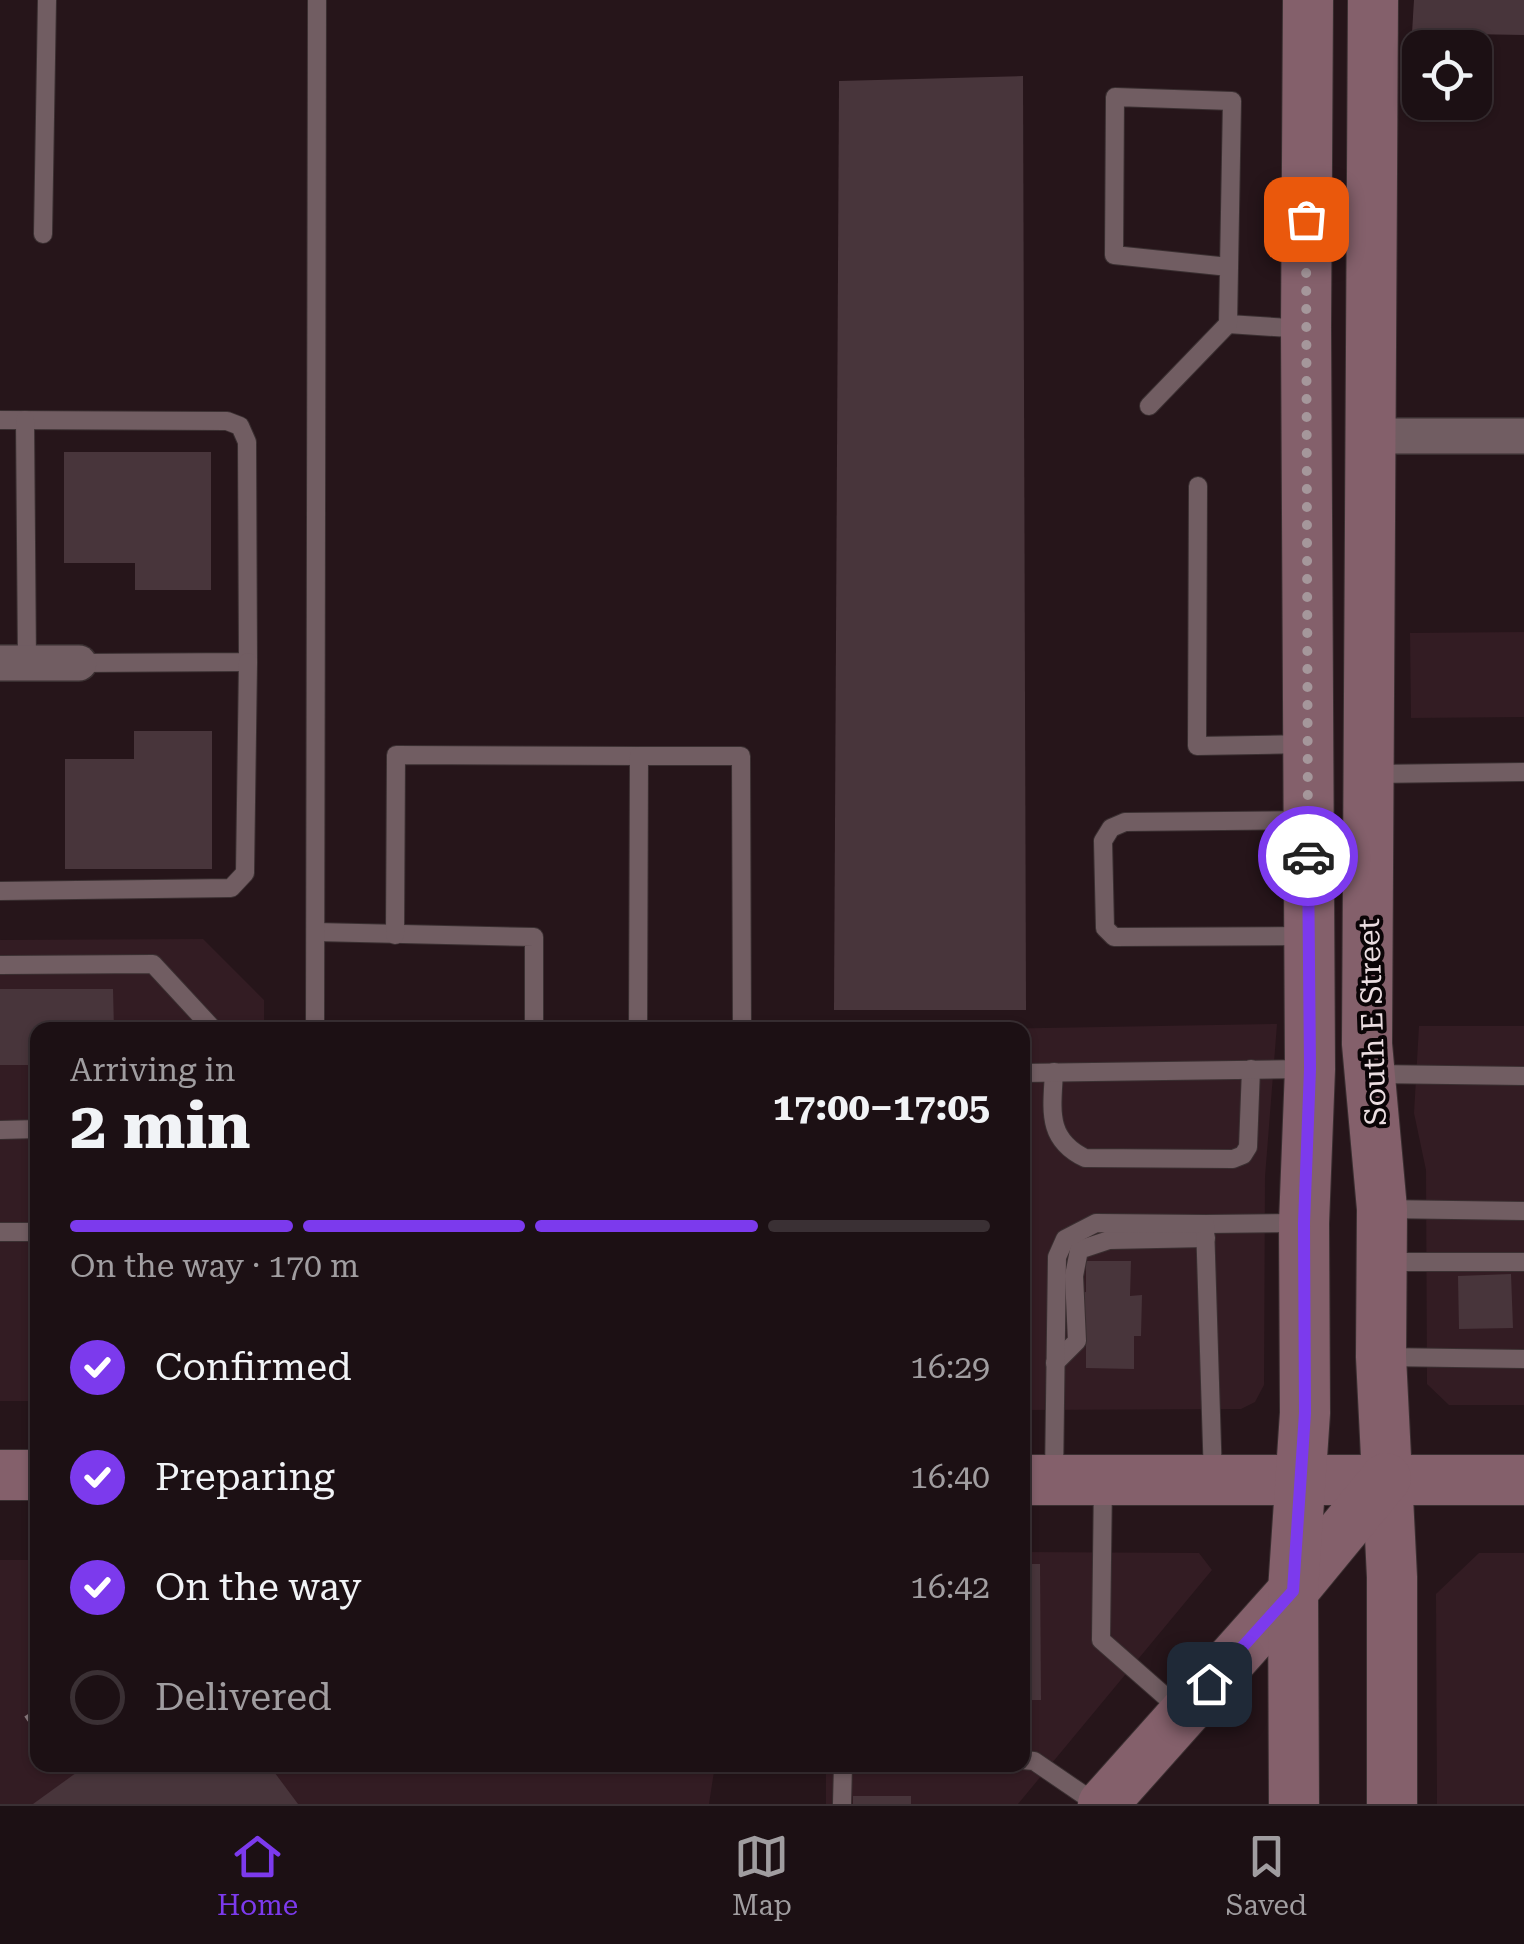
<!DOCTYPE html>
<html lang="en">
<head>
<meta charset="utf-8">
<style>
  :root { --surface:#1c1014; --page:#291e22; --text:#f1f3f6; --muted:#a09da0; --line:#3a3034; --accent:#7c3aed }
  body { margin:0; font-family:"Roboto Serif",serif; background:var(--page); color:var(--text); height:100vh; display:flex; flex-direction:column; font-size:38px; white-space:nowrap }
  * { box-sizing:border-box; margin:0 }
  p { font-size:32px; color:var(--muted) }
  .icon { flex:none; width:55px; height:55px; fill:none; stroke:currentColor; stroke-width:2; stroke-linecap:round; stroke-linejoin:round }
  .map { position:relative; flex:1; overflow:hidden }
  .details { position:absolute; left:30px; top:1022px; width:1000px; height:750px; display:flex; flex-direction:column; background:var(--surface); border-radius:20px; box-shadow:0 2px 8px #0004,0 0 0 2px var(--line) }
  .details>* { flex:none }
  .fabs { position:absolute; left:1402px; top:30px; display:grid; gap:20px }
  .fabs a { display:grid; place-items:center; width:90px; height:90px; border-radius:20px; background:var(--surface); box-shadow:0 2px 8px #0004,0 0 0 2px var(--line); font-size:50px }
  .pin { position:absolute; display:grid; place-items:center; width:85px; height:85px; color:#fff; margin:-42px; border-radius:20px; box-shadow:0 5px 15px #0006 }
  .courier { position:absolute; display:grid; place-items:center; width:100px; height:100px; margin:-50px; border:8px solid #7c3aed; border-radius:50%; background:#fff; color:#222; box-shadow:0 2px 12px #0007 }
  .summary em { font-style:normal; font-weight:700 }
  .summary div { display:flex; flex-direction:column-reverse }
  .summary { display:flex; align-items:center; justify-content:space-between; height:170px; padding:0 40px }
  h1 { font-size:65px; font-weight:700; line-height:75px }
  .bar { display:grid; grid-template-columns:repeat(4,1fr); gap:15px 10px; align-content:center; height:120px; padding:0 40px }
  .bar i { height:12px; border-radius:8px; background:var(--line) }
  .bar .on { background:var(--accent) }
  .bar p { grid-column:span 4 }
  ol { padding:0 40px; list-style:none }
  li { display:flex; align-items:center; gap:30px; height:110px }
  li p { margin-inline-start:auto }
  li .icon { padding:10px; border-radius:50%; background:var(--accent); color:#fff; stroke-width:4 }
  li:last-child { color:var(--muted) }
  li i { width:55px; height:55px; border:5px solid var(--line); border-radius:50% }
  .tabs { display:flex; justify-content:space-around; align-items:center; height:140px; border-top:2px solid var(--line); background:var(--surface); font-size:28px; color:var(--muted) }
  .tabs a { display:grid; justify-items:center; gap:5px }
  .tabs .on { color:var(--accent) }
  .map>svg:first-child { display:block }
  .built { fill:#331c23 }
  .building { fill:#48353b }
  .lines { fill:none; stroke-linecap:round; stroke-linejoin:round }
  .lane-casing { stroke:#3a2f31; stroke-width:20 }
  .street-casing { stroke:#3a2f31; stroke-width:38 }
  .secondary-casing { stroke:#3a2f31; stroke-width:52 }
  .path { stroke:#88797d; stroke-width:6; stroke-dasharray:5 8; stroke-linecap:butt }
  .lane { stroke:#715d62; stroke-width:18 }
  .street { stroke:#715d62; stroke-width:35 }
  .secondary { stroke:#84606b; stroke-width:50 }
  .done { stroke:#a5979b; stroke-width:10; stroke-dasharray:0 18 }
  .route { stroke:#7c3aed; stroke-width:12 }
  .labels { text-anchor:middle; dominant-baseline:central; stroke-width:8; stroke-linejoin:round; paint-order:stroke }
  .street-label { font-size:30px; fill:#eadde0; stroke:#0a0406 }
</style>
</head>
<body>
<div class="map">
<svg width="1524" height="1804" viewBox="0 0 1524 1804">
  <rect width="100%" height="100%" fill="#26151a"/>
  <g class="built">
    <polygon points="1524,632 1524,717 1411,718 1410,633"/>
    <polygon points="203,939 264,1000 264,1030 38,1030 37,1401 0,1401 0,940"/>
    <polygon points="1277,1024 1265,1177 1264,1385 1255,1402 1241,1409 1023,1410 1022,1030 936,1030"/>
    <polygon points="1419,1026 1524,1026 1524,1405 1449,1405 1427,1384 1426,1170 1414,1113"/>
    <polygon points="1023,1552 1199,1553 1212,1570 1018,1804 826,1804 826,1765 1022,1765"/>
    <polygon points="1479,1553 1524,1553 1524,1804 1437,1804 1436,1594"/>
    <polygon points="0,1560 37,1560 38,1765 715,1765 709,1804 0,1804"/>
  </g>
  <g class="building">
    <polygon points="1414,0 1524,0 1524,35 1412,33"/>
    <polygon points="1023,76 1026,1010 834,1010 839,81"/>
    <polygon points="64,452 211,452 211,590 135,590 135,563 64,563"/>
    <polygon points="134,731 212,731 212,869 65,869 65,759 134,759"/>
    <polygon points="0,989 113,989 114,1030 38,1030 38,1065 0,1065"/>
    <polygon points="1086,1261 1131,1261 1130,1296 1142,1295 1141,1336 1134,1336 1134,1369 1086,1368 1086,1323 1066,1322 1066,1293 1086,1292"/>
    <polygon points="1511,1274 1513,1328 1459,1329 1458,1276"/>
    <polygon points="1022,1564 1040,1564 1041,1700 1022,1700"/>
    <polygon points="87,1765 269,1765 298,1804 33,1804"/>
    <rect x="853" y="1796" width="58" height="8"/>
  </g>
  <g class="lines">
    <g class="lane-casing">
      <g id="lane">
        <polyline points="43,234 47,0"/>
        <polyline points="1228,324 1305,329"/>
        <polyline points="1149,406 1228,324 1232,101 1115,97 1114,255 1229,267"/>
        <polyline points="0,420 227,421 240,426 247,442 248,662 79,663"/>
        <polyline points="25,420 27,663"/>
        <polyline points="1198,486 1197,746 1307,744"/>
        <polyline points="1374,774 1524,772"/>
        <polyline points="0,891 231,888 245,873 248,662"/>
        <polyline points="316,932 534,937 534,1030"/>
        <polyline points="395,935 396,755 639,756"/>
        <polyline points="1306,936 1114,937 1105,928 1103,841 1111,828 1125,822 1307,820"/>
        <polyline points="0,965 153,964 214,1030"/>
        <polyline points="315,1030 317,0"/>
        <polyline points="638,1030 639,756 741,756 742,1030"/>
        <path d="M1054,1072c-2,38 -8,67 31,86l148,1 10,-4 5,-8 3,-78"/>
        <polyline points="1022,1073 1307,1069"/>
        <polyline points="1375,1074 1524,1076"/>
        <polyline points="0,1130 38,1129"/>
        <polyline points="1383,1209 1524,1211"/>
        <polyline points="1205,1224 1303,1223"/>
        <polyline points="0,1232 38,1232"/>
        <polyline points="1385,1262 1524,1262"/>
        <polyline points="1385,1357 1524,1359"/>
        <polyline points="1055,1363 1077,1341 1074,1276 1079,1250 1109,1240 1206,1238"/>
        <polyline points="1054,1477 1057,1257 1065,1239 1096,1223 1205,1224 1213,1478"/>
        <polyline points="1103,1481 1101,1640 1183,1712"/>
        <polyline points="1022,1760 1034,1761 1097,1804"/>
        <polyline points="842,1804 843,1765"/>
      </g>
    </g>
    <g class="street-casing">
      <g id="street">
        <polyline points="1371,436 1524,436"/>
        <polyline points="0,663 79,663"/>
      </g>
    </g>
    <g class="secondary-casing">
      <g id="secondary">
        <polyline points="1373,0 1367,1044 1382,1209 1381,1357 1392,1577 1392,1804"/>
        <polyline points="0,1475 38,1475"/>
        <polyline points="1022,1480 1524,1480"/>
        <polyline points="1103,1804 1293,1591 1386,1478"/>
        <polyline points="1294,1804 1293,1591 1305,1413 1304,1223 1310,1069 1306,329 1308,0"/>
      </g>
    </g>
    <polyline class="path" points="26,1719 38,1711"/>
    <use href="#lane" class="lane"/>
    <use href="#street" class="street"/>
    <use href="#secondary" class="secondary"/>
  </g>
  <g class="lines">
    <polyline class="done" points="1306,219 1308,856"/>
    <polyline class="route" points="1209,1684 1293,1591 1305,1413 1304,1223 1310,1069 1308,856"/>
  </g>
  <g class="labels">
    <g class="street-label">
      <text transform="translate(1372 1022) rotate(-92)">South E Street</text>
    </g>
  </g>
</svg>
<div class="fabs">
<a><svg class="icon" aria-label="locate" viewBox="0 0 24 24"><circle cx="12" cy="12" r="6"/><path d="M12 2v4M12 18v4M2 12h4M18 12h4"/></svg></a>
</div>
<div class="pin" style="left:1306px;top:219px;background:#ea580c"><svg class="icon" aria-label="bag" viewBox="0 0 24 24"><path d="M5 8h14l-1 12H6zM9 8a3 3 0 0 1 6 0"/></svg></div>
<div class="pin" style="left:1209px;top:1684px;background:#1f2937"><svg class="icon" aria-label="home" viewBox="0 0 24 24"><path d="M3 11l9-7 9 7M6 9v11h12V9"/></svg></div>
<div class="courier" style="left:1308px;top:856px"><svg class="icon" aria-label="car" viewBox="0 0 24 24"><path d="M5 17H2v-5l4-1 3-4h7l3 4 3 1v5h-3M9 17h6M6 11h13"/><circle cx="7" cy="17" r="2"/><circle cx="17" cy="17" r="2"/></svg></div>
<section class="details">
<div class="summary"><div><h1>2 min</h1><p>Arriving in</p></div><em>17:00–17:05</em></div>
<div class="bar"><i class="on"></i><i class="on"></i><i class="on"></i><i></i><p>On the way · 170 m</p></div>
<ol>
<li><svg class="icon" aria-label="check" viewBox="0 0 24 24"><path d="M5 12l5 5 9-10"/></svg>Confirmed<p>16:29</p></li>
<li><svg class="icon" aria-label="check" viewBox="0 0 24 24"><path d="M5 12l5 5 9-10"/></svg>Preparing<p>16:40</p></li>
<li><svg class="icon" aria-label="check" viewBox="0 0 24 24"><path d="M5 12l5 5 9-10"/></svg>On the way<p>16:42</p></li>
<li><i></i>Delivered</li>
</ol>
</section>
</div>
<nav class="tabs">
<a class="on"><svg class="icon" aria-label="home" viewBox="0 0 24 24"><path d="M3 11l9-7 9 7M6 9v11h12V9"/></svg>Home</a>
<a><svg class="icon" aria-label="map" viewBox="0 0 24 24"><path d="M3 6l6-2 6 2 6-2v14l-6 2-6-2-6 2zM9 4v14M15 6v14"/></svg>Map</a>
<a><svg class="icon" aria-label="saved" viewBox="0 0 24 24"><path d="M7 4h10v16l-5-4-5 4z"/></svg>Saved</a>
</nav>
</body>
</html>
